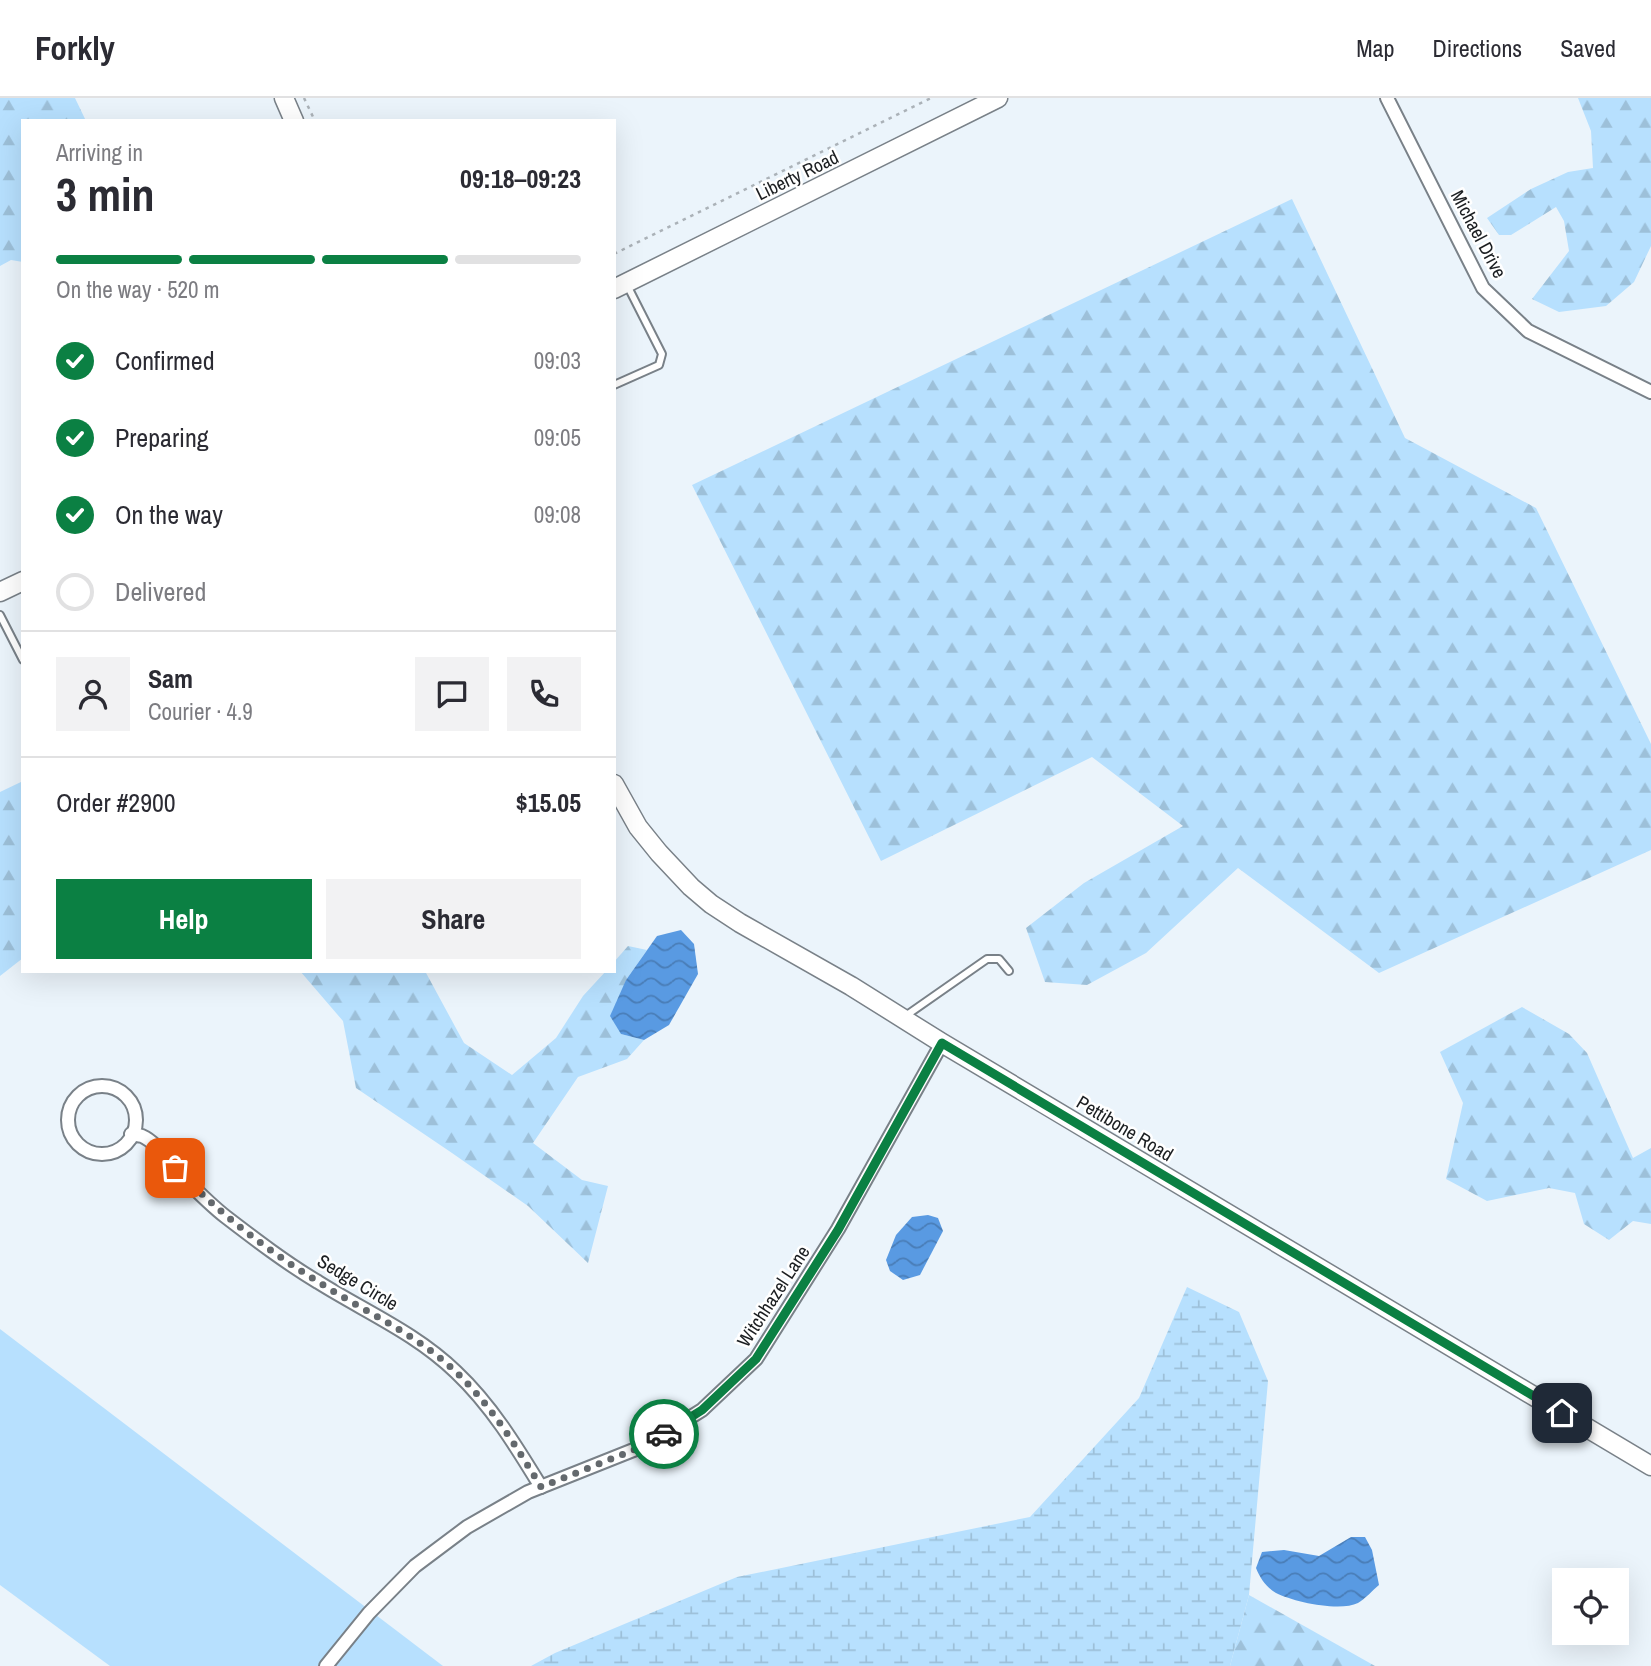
<!DOCTYPE html>
<html lang="en">
<head>
<meta charset="utf-8">
<style>
  :root { --surface:#fff; --page:#f2f2f3; --text:#2b2b33; --muted:#7c7c81; --line:#e1e1e2; --accent:#0b8043 }
  body { margin:0; font-family:"Archivo Narrow",sans-serif; background:var(--page); color:var(--text); height:100vh; display:flex; flex-direction:column; font-size:26px; white-space:nowrap }
  * { box-sizing:border-box; margin:0 }
  p { font-size:23px; color:var(--muted) }
  .icon { flex:none; width:38px; height:38px; fill:none; stroke:currentColor; stroke-width:2; stroke-linecap:round; stroke-linejoin:round }
  .map { position:relative; flex:1; overflow:hidden }
  .panel { position:absolute; left:21px; top:21px; width:595px; height:854px; display:flex; flex-direction:column; background:var(--surface); border-radius:0px; box-shadow:0 7px 28px #0002 }
  .panel>* { flex:none }
  .fabs { position:absolute; left:1552px; top:1470px; display:grid; gap:14px }
  .fabs a { display:grid; place-items:center; width:77px; height:77px; border-radius:0px; background:var(--surface); box-shadow:0 7px 28px #0002; font-size:35px }
  .pin { position:absolute; display:grid; place-items:center; width:60px; height:60px; color:#fff; margin:-30px; border-radius:14px; box-shadow:0 4px 10px #0006 }
  .courier { position:absolute; display:grid; place-items:center; width:70px; height:70px; margin:-35px; border:5px solid #0b8043; border-radius:50%; background:#fff; color:#222; box-shadow:0 2px 9px #0007 }
  .headline em { font-style:normal; font-weight:800 }
  .headline div { display:flex; flex-direction:column-reverse }
  .headline { display:flex; align-items:center; justify-content:space-between; height:119px; padding:0 35px }
  h1 { font-size:46px; font-weight:800; line-height:52px }
  .bar { display:grid; grid-template-columns:repeat(4,1fr); gap:10px 7px; align-content:center; height:84px; padding:0 35px }
  .bar i { height:9px; border-radius:5px; background:var(--line) }
  .bar .current { background:var(--accent) }
  .bar p { grid-column:span 4 }
  .line { display:flex; align-items:center; gap:18px; padding:0 35px; border-top:2px solid var(--line) }
  .line div { flex:1 }
  .round { display:grid; place-items:center; flex:none; width:74px; height:74px; border-radius:0px; background:var(--page) }
  ol { padding:0 35px; list-style:none }
  li { display:flex; align-items:center; gap:21px; height:77px }
  li p { margin-inline-start:auto }
  li .icon { padding:7px; border-radius:50%; background:var(--accent); color:#fff; stroke-width:4 }
  li:last-child { color:var(--muted) }
  li i { width:38px; height:38px; border:4px solid var(--line); border-radius:50% }
  .action { display:flex; gap:14px; margin-top:auto; padding:14px 35px }
  .action a { flex:1; height:80px; border-radius:0px; background:var(--accent); color:#fff; font-size:28px; font-weight:800; line-height:80px; text-align:center }
  .action a+a { background:var(--page); color:var(--text) }
  header { display:flex; align-items:center; gap:42px; box-sizing:border-box; height:98px; padding:0 35px; background:var(--surface); border-bottom:2px solid var(--line) }
  header strong { font-size:33px }
  nav { display:flex; gap:38px; margin-inline-start:auto; font-size:24px }
  .map>svg:first-child { display:block }
  .grass { fill:#b7e0fe }
  .forest { fill:url(#forest-firs) }
  .wetland { fill:url(#wetland-marsh) }
  .water { fill:url(#water-waves) }
  .lines { fill:none; stroke-linecap:round; stroke-linejoin:round }
  .lane-casing { stroke:#798188; stroke-width:10 }
  .street-casing { stroke:#798188; stroke-width:16 }
  .secondary-casing { stroke:#798188; stroke-width:21 }
  .path { stroke:#abb2b8; stroke-width:2.5; stroke-dasharray:3.5 5; stroke-linecap:butt }
  .lane { stroke:#fff; stroke-width:6 }
  .street { stroke:#fff; stroke-width:12 }
  .secondary { stroke:#fff; stroke-width:18 }
  .done { stroke:#64696d; stroke-width:7; stroke-dasharray:0 12.6 }
  .route { stroke:#0b8043; stroke-width:9 }
  .labels { text-anchor:middle; dominant-baseline:central; stroke-width:5; stroke-linejoin:round; paint-order:stroke }
  .street-label { font-size:19px; fill:#1b1e21; stroke:#fff }
</style>
</head>
<body>
<header>
<strong>Forkly</strong>
<nav><a>Map</a><a>Directions</a><a>Saved</a></nav>
</header>
<div class="map">
<svg width="1651" height="1568" viewBox="0 0 1651 1568">
  <defs>
    <pattern id="forest-firs" width="22" height="20" patternUnits="userSpaceOnUse" patternTransform="scale(1.75)"><rect width="22" height="20" fill="#b7e0fe"/><path d="M5 1l3.5 6h-7zM16 11l3.5 6h-7z" fill="#9dc0d9"/></pattern>
    <pattern id="wetland-marsh" width="20" height="14" patternUnits="userSpaceOnUse" patternTransform="scale(1.75)"><rect width="20" height="14" fill="#b7e0fe"/><path d="M1 5h8M5 5V1M11 12h8M15 12V8" fill="none" stroke="#9dc0d9"/></pattern>
    <pattern id="water-waves" width="16" height="10" patternUnits="userSpaceOnUse" patternTransform="scale(1.75)"><rect width="16" height="10" fill="#599ae2"/><path d="M0 5q4-4 8 0t8 0" fill="none" stroke="#497db7"/></pattern>
  </defs>
  <rect width="100%" height="100%" fill="#ebf4fb"/>
  <polygon class="grass" points="0,1231 443,1568 110,1568 0,1487"/>
  <g class="forest">
    <polygon points="0,0 75,0 86,23 23,23 23,164 11,162 0,168"/>
    <polygon points="1578,0 1651,0 1651,148 1634,184 1606,208 1559,214 1532,201 1569,153 1564,123 1556,109 1511,137 1499,137 1487,120 1531,91 1568,74 1593,70 1591,33"/>
    <polygon points="1292,101 1405,340 1536,410 1651,646 1651,752 1379,875 1238,770 1146,855 1087,887 1045,884 1026,830 1084,785 1183,728 1092,659 881,763 692,387"/>
    <polygon points="23,683 23,860 0,878 0,694"/>
    <polygon points="628,848 647,852 626,882 621,936 644,942 627,961 578,979 533,1045 582,1082 608,1088 588,1165 528,1108 452,1055 356,990 343,923 300,873 425,873 464,945 512,977 556,940 583,898 606,873 614,873 614,864"/>
    <polygon points="1522,909 1569,936 1587,955 1633,1060 1651,1050 1651,1126 1633,1123 1609,1142 1584,1126 1575,1095 1549,1090 1487,1103 1446,1081 1463,1005 1440,954"/>
    <polygon points="1249,1497 1375,1568 1230,1568"/>
  </g>
  <polygon class="wetland" points="1187,1189 1239,1214 1268,1283 1249,1497 1230,1568 531,1568 555,1555 737,1479 1030,1419 1139,1300"/>
  <g class="water">
    <polygon points="681,832 694,846 698,876 669,927 644,942 621,936 610,918 626,882 657,838"/>
    <polygon points="928,1117 938,1120 943,1133 920,1177 903,1182 890,1173 886,1162 896,1137 912,1119"/>
    <path d="M1351,1439h14l7,13 7,35c-6,5 -14,14 -21,18 -18,9 -64,-1 -82,-10 -10,-6 -16,-15 -20,-25l6,-16 22,-2 35,6z"/>
  </g>
  <g class="lines">
    <g class="lane-casing">
      <g id="lane">
        <polyline points="614,287 659,267 662,256 627,187"/>
        <polyline points="0,517 23,562"/>
        <polyline points="904,919 987,861 999,861 1009,873"/>
      </g>
    </g>
    <g class="street-casing">
      <g id="street">
        <polyline points="1387,0 1483,190 1528,233 1651,294"/>
        <circle cx="102" cy="1022" r="34"/>
        <path d="M131,1036c4,1 8,1 11,2 14,6 24,23 34,34 16,16 32,33 50,47 30,23 60,46 92,65 46,29 98,51 138,90 35,33 60,74 85,115"/>
        <polyline points="326,1568 369,1515 415,1468 467,1429 528,1394 646,1347 702,1312 756,1261 838,1131 942,945"/>
      </g>
    </g>
    <g class="secondary-casing">
      <g id="secondary">
        <polyline points="284,0 294,23"/>
        <polyline points="614,191 998,0"/>
        <polyline points="0,494 23,483"/>
        <polyline points="614,686 638,729 659,755 691,789 711,806 740,825 851,888 942,945 1651,1368"/>
      </g>
    </g>
    <g class="path">
      <polyline points="304,0 315,23"/>
      <polyline points="614,156 931,0"/>
    </g>
    <use href="#lane" class="lane"/>
    <use href="#street" class="street"/>
    <use href="#secondary" class="secondary"/>
  </g>
  <g class="lines">
    <path class="done" d="M175,1070c43,44 90,81 142,113 46,30 98,52 138,90 36,34 61,75 86,116l105,-42 18,-11"/>
    <polyline class="route" points="664,1336 702,1312 756,1261 838,1132 942,945 1562,1315"/>
  </g>
  <g class="labels">
    <g class="street-label">
      <text transform="translate(797 77) rotate(-26)">Liberty Road</text>
      <text transform="translate(1479 136) rotate(62)">Michael Drive</text>
      <text transform="translate(1125 1030) rotate(31)">Pettibone Road</text>
      <text transform="translate(358 1184) rotate(31)">Sedge Circle</text>
      <text transform="translate(773 1198) rotate(-57)">Witchhazel Lane</text>
    </g>
  </g>
</svg>
<div class="fabs">
<a><svg class="icon" aria-label="locate" viewBox="0 0 24 24"><circle cx="12" cy="12" r="6"/><path d="M12 2v4M12 18v4M2 12h4M18 12h4"/></svg></a>
</div>
<div class="pin" style="left:175px;top:1070px;background:#ea580c"><svg class="icon" aria-label="bag" viewBox="0 0 24 24"><path d="M5 8h14l-1 12H6zM9 8a3 3 0 0 1 6 0"/></svg></div>
<div class="pin" style="left:1562px;top:1315px;background:#1f2937"><svg class="icon" aria-label="home" viewBox="0 0 24 24"><path d="M3 11l9-7 9 7M6 9v11h12V9"/></svg></div>
<div class="courier" style="left:664px;top:1336px"><svg class="icon" aria-label="car" viewBox="0 0 24 24"><path d="M5 17H2v-5l4-1 3-4h7l3 4 3 1v5h-3M9 17h6M6 11h13"/><circle cx="7" cy="17" r="2"/><circle cx="17" cy="17" r="2"/></svg></div>
<section class="panel">
<div class="headline"><div><h1>3 min</h1><p>Arriving in</p></div><em>09:18–09:23</em></div>
<div class="bar"><i class="current"></i><i class="current"></i><i class="current"></i><i></i><p>On the way · 520 m</p></div>
<ol>
<li><svg class="icon" aria-label="check" viewBox="0 0 24 24"><path d="M5 12l5 5 9-10"/></svg>Confirmed<p>09:03</p></li>
<li><svg class="icon" aria-label="check" viewBox="0 0 24 24"><path d="M5 12l5 5 9-10"/></svg>Preparing<p>09:05</p></li>
<li><svg class="icon" aria-label="check" viewBox="0 0 24 24"><path d="M5 12l5 5 9-10"/></svg>On the way<p>09:08</p></li>
<li><i></i>Delivered</li>
</ol>
<div class="line" style="height:126px"><a class="round"><svg class="icon" aria-label="person" viewBox="0 0 24 24"><circle cx="12" cy="8" r="4"/><path d="M4 21q1-7 8-7t8 7"/></svg></a><div><b>Sam</b><p>Courier · 4.9</p></div><a class="round"><svg class="icon" aria-label="chat" viewBox="0 0 24 24"><path d="M4 5h16v11H9l-5 4z"/></svg></a><a class="round"><svg class="icon" aria-label="phone" viewBox="0 0 24 24"><path d="M5 4h4l2 5-3 2q2 4 5 5l2-3 5 2v4C11 20 4 13 5 4z"/></svg></a></div>
<div class="line" style="height:91px"><div>Order #2900</div><b>$15.05</b></div>
<div class="action"><a>Help</a><a>Share</a></div>
</section>
</div>
</body>
</html>
